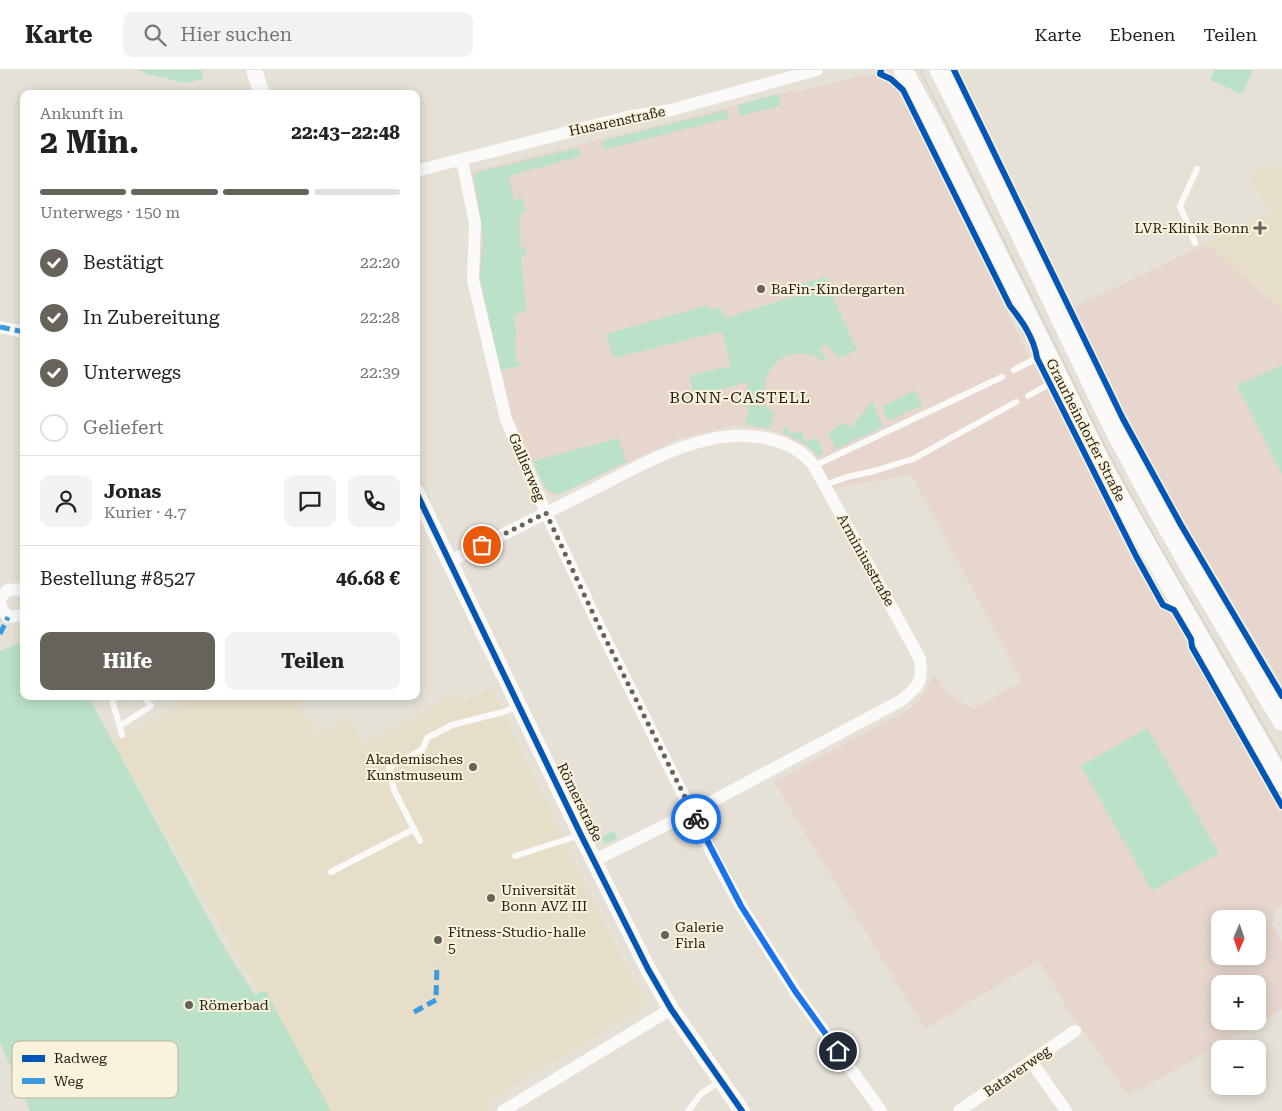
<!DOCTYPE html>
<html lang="de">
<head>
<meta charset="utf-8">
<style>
  :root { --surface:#fff; --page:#f2f2f2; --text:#222; --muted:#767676; --line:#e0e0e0; --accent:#67625a }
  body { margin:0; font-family:"Roboto Serif",serif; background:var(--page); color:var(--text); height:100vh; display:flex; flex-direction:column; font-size:19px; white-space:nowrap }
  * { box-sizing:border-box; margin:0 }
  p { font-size:16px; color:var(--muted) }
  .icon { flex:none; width:28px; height:28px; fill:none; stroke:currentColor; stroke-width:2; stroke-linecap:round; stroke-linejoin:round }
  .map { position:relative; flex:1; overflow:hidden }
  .drawer { position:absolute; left:20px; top:20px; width:400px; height:610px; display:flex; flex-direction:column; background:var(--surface); border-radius:10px; box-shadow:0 2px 12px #0003 }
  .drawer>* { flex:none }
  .needle { width:32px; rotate:182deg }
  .buttons { position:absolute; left:1211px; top:840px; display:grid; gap:10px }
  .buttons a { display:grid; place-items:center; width:55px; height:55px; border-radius:10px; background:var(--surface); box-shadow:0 2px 12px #0003; font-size:25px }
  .pin { position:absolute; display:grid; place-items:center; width:42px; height:42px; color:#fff; margin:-21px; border:2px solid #fff; border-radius:50%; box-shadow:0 1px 5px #0007 }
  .courier { position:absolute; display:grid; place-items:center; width:50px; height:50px; margin:-25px; border:4px solid #1a73e8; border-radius:50%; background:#fff; color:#222; box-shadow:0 1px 6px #0007 }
  .headline em { font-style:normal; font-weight:700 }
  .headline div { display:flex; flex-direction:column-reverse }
  .headline { display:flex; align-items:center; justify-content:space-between; height:85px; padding:0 20px }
  h1 { font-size:32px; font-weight:700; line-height:38px }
  .bar { display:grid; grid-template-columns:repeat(4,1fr); gap:8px 5px; align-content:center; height:60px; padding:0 20px }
  .bar i { height:6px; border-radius:4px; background:var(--line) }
  .bar .selected { background:var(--accent) }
  .bar p { grid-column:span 4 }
  .line { display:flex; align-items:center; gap:12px; padding:0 20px; border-top:1px solid var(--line) }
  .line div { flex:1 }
  .round { display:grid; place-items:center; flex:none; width:52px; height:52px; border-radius:10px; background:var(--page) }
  ol { padding:0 20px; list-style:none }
  li { display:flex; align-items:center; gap:15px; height:55px }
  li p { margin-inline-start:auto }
  li .icon { padding:5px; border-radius:50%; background:var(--accent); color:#fff; stroke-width:4 }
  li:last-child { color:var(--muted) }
  li i { width:28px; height:28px; border:2px solid var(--line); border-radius:50% }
  .primary-button { display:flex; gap:10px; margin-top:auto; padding:10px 20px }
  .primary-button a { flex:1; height:58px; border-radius:10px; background:var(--accent); color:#fff; font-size:20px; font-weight:700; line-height:58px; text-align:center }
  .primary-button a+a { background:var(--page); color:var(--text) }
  header { display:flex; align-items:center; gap:30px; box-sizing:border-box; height:70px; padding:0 25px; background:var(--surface); border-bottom:1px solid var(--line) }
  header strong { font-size:24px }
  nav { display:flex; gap:28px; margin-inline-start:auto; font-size:18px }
  .search { width:350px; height:45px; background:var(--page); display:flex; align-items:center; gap:12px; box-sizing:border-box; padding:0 18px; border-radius:10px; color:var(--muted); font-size:19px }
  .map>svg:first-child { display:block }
  .commercial { fill:#e6d6ce; fill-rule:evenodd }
  .built { fill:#e7dec9 }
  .green { fill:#bbe2c8 }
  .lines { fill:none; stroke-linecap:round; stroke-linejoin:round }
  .service { stroke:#fbfaf9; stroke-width:6 }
  .minor { stroke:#fbfaf9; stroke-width:12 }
  .tertiary { stroke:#fbfaf9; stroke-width:16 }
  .secondary { stroke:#fbfaf9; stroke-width:19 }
  .tram { stroke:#c9c8c5; stroke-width:1 }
  .quiet { stroke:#3c9bdf; stroke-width:5; stroke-dasharray:10 5; stroke-linecap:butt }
  .cycleway-casing { stroke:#fbf2dc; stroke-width:9 }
  .cycleway { stroke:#0057b8; stroke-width:6 }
  .done { stroke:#67625a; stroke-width:5; stroke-dasharray:0 9 }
  .route { stroke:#1a73e8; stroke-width:6 }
  .poi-dot { fill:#67625a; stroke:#fbf2dc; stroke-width:2 }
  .labels { text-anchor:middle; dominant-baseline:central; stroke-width:4; stroke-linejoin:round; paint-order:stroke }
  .street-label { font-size:14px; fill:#221e17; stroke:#fbf2dc }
  .poi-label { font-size:14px; fill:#221e17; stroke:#fbf2dc; text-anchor:start }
  .quarter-label { font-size:16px; letter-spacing:1px; fill:#221e17; stroke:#fbf2dc }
  .key { fill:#fbf2dc; stroke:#bab2a1; stroke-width:1 }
  .key-label { font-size:14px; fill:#221e17 }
</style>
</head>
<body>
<header>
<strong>Karte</strong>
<div class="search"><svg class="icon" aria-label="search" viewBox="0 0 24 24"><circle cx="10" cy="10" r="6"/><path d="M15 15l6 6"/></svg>Hier suchen</div>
<nav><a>Karte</a><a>Ebenen</a><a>Teilen</a></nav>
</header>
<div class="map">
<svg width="1282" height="1041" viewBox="0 0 1282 1041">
  <rect width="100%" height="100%" fill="#e6e1d6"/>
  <g class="commercial">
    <path d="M863,5h10l11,3 13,10 37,72 95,197 253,454v94l-6,3 -4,16 10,18v67l-153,87 -59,-83 -31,-53 -114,69 -151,-247 137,-74 11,-11 13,-23 9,17 29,18 49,-28 -111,-207 -78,15 -22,-40 -26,-13 -17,-6 -34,-5 -59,15 -117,56h-5l-6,-4 -36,-77 -33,-138 -9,-105 200,-49 123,-33 5,2zM1220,849h38v37h-38zM1220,914h38v37h-38z"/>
    <polygon points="1207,174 1282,241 1282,295 1237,315 1282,405 1282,614 1149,392 1072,238"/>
  </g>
  <g class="built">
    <polygon points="1282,97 1282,241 1207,174 1271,142 1252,114 1251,106 1257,99"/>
    <polygon points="491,618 619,883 645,930 638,935 640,940 487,1032 488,1041 329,1041 112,671 195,626 295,626 317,665 348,647 363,674 456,622 462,633"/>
  </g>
  <g class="green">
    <polygon points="139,0 201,0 203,9 186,13 147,4"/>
    <polygon points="1215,0 1253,0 1242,24 1210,10"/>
    <polygon points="778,24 781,36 740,46 738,35"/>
    <polygon points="727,40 729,48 604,80 602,71"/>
    <path d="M578,78l3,8 -72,20 5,24 8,-2 4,14 -7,3 2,33h5v7h-5l5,57 -9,1 -3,5c0,4 2,8 2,12 1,12 -5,28 6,35l-22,6 -20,-94 3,-35 -4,-36 -5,-27 3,-7z"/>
    <path d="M826,207l10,27 21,46 -18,8 -13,-14 -7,5 8,10 -3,3c-25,-19 -59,-4 -59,28l-7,2c0,10 9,16 17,21l-5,16 -21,-4 -5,-3 5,-7 -4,-20 4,-13 -55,14 -5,-20 42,-10 -9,-35 -108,27 -8,-24 102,-29 2,5 9,-3 7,11 72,-23 -2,-10z"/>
    <polygon points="1282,295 1282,405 1237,315"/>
    <polygon points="915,320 923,335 888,351 882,337"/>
    <polygon points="872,331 883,357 836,379 828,363 844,352 851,358"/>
    <path d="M783,357h5l1,6 13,-1 2,9 13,-3 7,15 -6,3c-10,-12 -21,-17 -35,-23z"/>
    <path d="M619,368l7,24 -66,32c-16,2 -21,-21 -27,-33z"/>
    <polygon points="24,571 24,626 88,626 224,877 255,925 265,920 331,1041 30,1041 0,972 0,581"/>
    <polygon points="1147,658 1219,783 1152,821 1081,696"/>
    <polygon points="614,761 618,768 605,774 601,767"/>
  </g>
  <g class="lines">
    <g class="service">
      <polyline points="1195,173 1180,136 1197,99"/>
      <polyline points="1014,300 1045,284"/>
      <polyline points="1028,326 1058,309"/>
      <polyline points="814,396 1002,307"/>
      <polyline points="824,415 847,407 874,401 913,389 1016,332"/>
      <polyline points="111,626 122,665"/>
      <polyline points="120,656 151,636 143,626"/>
      <polyline points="420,771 394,720 389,698 423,679 427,668 452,655 503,642 518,636"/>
      <polyline points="515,786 580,765"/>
      <polyline points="331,802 414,759"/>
      <polyline points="688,1041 701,1024 720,1011"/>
    </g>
    <g class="minor">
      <polyline points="462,90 475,153 473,210 478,231 506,349 546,443 597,552 716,791 741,836 795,921 881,1041"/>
      <polyline points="416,101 627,47 671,40 817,0"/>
      <polyline points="0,257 24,262"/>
      <path d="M450,491c48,-24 97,-48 146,-73 35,-18 72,-39 111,-48 35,-9 84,-5 107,26l106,193c3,24 -1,26 -18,41l-210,112 -97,48"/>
      <polyline points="0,528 8,520 24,519"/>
      <polyline points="0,530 1,538 8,547 24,545"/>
      <polyline points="1031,991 1066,1041"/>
      <polyline points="503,1041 671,939"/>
      <polyline points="959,1041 1075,961"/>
    </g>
    <g class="tertiary">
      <polyline points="254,0 262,24"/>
      <polyline points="416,422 581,765 648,899 671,939 742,1041"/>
    </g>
    <g class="secondary">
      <polyline points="903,0 936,60 1106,403 1282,712"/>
      <path d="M939,0c61,116 114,236 172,353 52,102 112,200 171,298"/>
    </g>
    <polyline class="tram" points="920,0 1103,372 1139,440 1282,688"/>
    <g class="quiet">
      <polyline points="0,257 24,262"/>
      <polyline points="0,564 8,547"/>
      <polyline points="414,942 436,930 437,895"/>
    </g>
    <g class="cycleway-casing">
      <g id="cycleway">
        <path d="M881,0l-1,4 11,5 12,11 107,216c12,15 24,32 27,52l99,198 27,49 11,5 17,29 1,8 90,159"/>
        <polyline points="954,0 1123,349 1181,455 1282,626"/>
        <polyline points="416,422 581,765 648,899 671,939 742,1041"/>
      </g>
    </g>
    <use href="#cycleway" class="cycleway"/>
  </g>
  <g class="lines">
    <polyline class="done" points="482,475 546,443 597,552 696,749"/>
    <polyline class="route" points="696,749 741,836 795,921 838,981"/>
  </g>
  <g class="poi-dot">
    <path d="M1257.5 150.5h5v5h5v5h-5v5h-5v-5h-5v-5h5z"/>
    <circle cx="761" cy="219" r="5"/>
    <circle cx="473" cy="697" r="5"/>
    <circle cx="491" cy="828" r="5"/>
    <circle cx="665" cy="865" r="5"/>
    <circle cx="438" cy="870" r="5"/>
    <circle cx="189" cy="935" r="5"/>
  </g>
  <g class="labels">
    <g class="street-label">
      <text transform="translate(617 51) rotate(-12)">Husarenstraße</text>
      <text transform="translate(1086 360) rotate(63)">Graurheindorfer Straße</text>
      <text transform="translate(527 397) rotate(67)">Gallierweg</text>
      <text transform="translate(866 490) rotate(61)">Arminiusstraße</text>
      <text transform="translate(580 732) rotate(64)">Römerstraße</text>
      <text transform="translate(1017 1001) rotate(-35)">Bataverweg</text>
    </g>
    <g class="poi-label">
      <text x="1249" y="158" text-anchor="end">LVR-Klinik Bonn</text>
      <text x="771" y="219">BaFin-Kindergarten</text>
      <text x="463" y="689" text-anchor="end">Akademisches<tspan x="463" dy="16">Kunstmuseum</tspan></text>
      <text x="501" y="820">Universität<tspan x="501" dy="16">Bonn AVZ III</tspan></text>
      <text x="675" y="857">Galerie<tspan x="675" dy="16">Firla</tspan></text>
      <text x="448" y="862">Fitness-Studio-halle<tspan x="448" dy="16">5</tspan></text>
      <text x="199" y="935">Römerbad</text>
    </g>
    <g class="quarter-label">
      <text x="740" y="327">BONN-CASTELL</text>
    </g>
  </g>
  <rect x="12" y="971" width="166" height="57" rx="8" class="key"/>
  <rect x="22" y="985" width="23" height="7" fill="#0057b8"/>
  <rect x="22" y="1008" width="23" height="6" fill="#3c9bdf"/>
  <g class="key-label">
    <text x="54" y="993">Radweg</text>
    <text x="54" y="1016">Weg</text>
  </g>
</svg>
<div class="buttons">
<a><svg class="needle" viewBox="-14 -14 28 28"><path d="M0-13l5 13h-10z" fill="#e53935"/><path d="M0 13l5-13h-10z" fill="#767676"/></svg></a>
<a>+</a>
<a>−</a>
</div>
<div class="pin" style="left:482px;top:475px;background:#ea580c"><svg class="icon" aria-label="bag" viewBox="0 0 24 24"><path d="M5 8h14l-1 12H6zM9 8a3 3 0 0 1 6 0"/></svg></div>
<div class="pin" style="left:838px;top:981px;background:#1f2937"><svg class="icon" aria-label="home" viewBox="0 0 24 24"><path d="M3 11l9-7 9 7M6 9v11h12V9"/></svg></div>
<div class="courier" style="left:696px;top:749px"><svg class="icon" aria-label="bike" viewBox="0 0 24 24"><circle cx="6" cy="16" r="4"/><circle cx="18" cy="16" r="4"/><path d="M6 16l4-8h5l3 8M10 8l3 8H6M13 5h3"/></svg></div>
<section class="drawer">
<div class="headline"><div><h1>2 Min.</h1><p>Ankunft in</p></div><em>22:43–22:48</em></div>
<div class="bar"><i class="selected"></i><i class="selected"></i><i class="selected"></i><i></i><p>Unterwegs · 150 m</p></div>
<ol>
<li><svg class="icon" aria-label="check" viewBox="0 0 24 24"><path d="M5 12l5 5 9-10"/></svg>Bestätigt<p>22:20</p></li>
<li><svg class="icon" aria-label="check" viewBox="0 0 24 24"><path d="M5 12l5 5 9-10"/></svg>In Zubereitung<p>22:28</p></li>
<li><svg class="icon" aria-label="check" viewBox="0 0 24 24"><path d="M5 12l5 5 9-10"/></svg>Unterwegs<p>22:39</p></li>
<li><i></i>Geliefert</li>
</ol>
<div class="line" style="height:90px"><a class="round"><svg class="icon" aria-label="person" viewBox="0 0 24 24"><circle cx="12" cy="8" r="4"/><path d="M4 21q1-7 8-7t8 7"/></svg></a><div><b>Jonas</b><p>Kurier · 4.7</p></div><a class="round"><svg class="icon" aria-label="chat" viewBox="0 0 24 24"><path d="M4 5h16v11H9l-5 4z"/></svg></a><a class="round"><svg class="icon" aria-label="phone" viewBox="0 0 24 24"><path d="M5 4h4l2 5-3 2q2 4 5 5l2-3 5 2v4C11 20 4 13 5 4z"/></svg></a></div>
<div class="line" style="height:65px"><div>Bestellung #8527</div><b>46.68 €</b></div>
<div class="primary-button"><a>Hilfe</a><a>Teilen</a></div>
</section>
</div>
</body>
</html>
